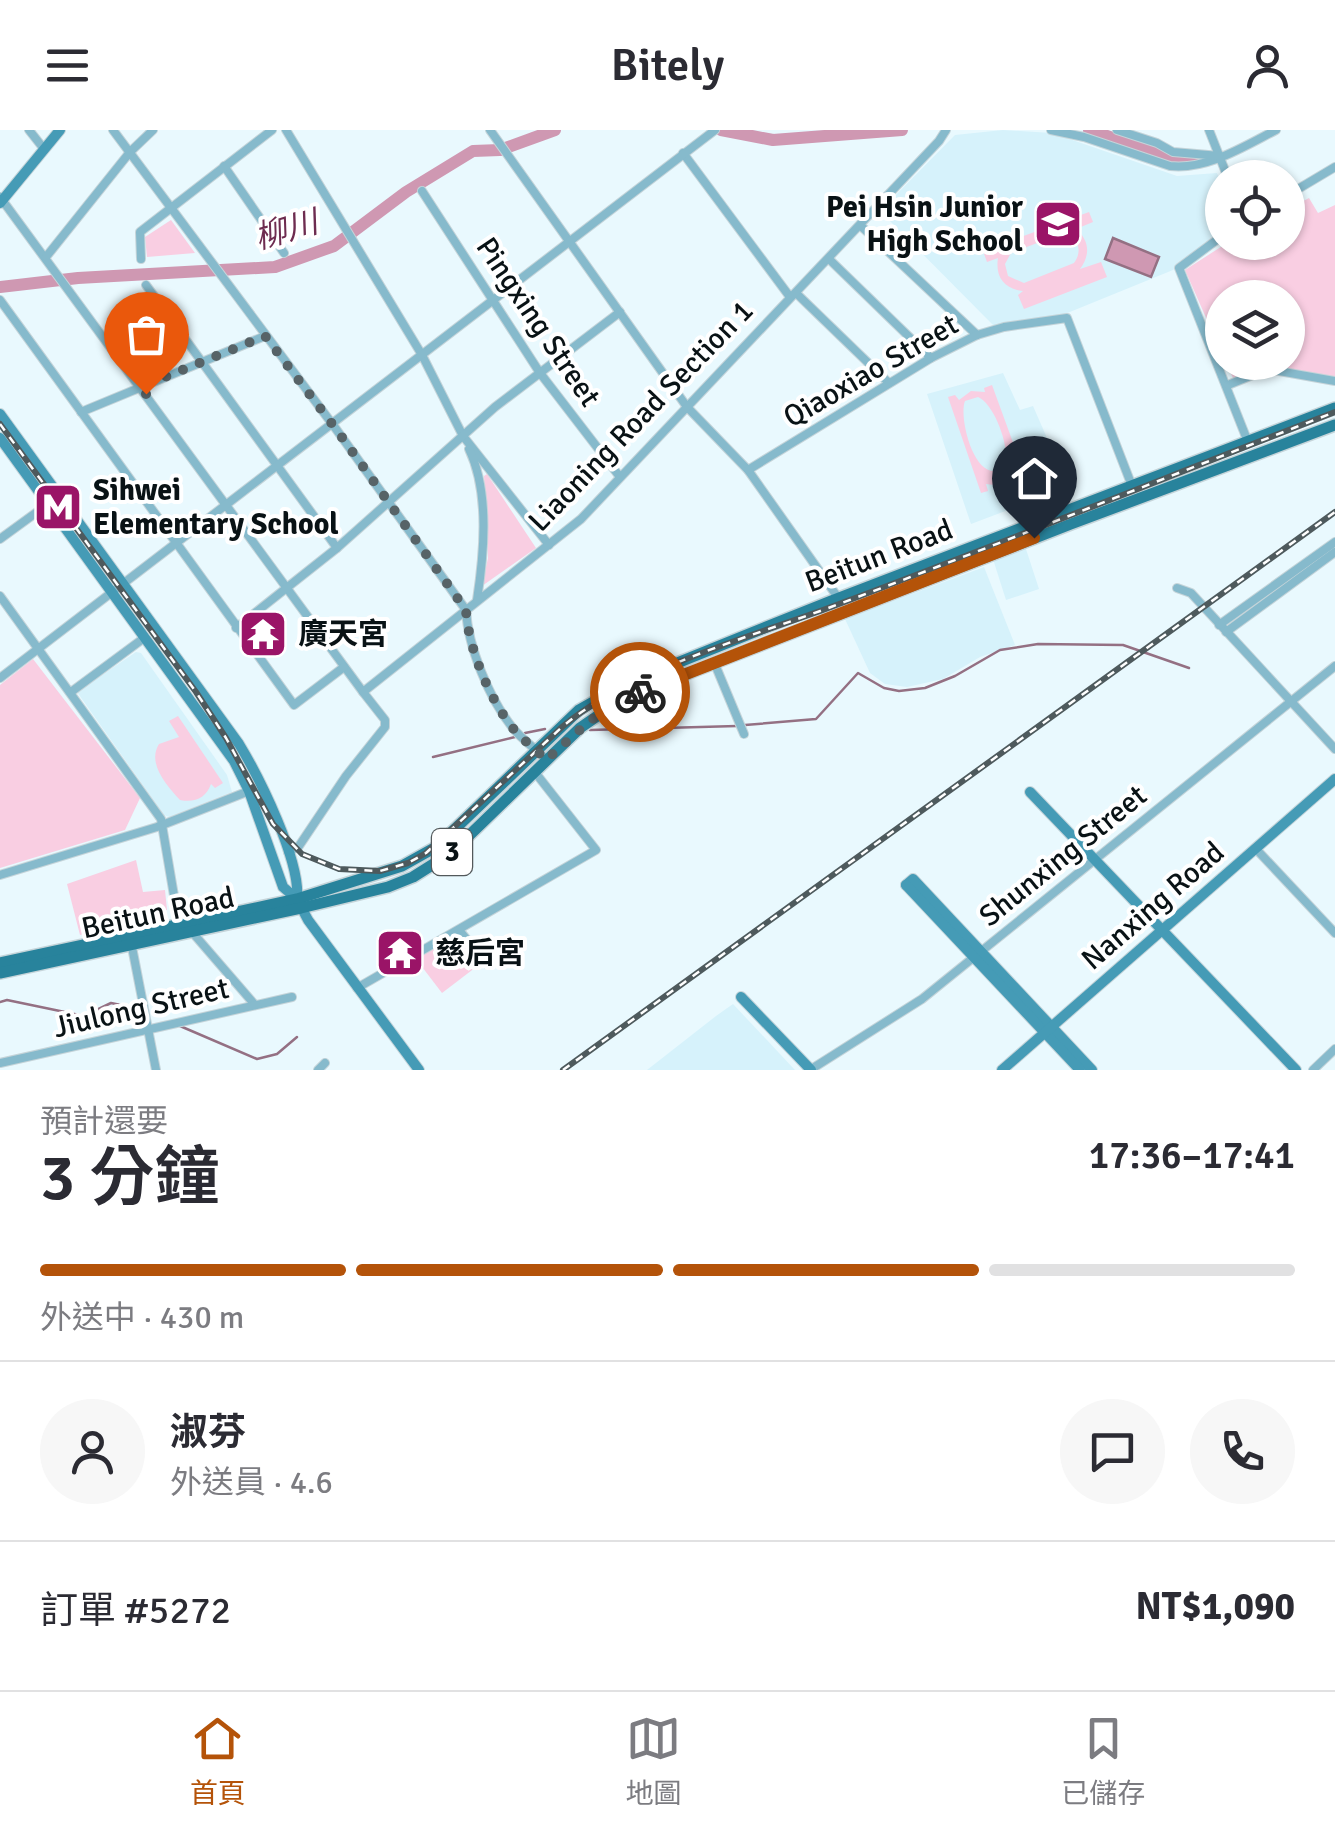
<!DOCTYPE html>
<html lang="zh-TW">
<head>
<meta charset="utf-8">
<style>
  :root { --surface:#fff; --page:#f7f7f7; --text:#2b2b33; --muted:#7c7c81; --line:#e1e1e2; --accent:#b45309 }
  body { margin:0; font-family:Signika,"Noto Sans TC",sans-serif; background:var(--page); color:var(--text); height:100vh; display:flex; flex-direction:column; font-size:38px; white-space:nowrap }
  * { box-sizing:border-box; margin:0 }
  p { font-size:32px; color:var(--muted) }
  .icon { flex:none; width:55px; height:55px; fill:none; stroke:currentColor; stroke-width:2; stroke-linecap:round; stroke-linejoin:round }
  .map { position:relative; height:940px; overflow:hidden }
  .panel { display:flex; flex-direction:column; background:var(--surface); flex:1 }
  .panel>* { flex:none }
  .tools { position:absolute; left:1205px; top:30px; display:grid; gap:20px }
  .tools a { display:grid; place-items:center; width:100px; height:100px; border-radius:50%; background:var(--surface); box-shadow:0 2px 8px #0004; font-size:50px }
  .pin { position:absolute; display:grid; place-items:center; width:85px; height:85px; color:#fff; margin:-102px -42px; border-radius:50% 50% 50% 0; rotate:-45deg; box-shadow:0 0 10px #0007 }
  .pin .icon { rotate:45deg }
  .courier { position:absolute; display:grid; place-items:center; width:100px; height:100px; margin:-50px; border:8px solid #b45309; border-radius:50%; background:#fff; color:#222; box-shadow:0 2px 12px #0007 }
  .overview em { font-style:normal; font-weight:600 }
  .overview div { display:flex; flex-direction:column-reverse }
  .overview { display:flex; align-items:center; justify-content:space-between; height:170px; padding:0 40px }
  h1 { font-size:65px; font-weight:600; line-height:75px }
  .bar { display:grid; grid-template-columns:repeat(4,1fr); gap:15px 10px; align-content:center; height:120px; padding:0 40px }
  .bar i { height:12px; border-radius:8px; background:var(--line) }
  .bar .active { background:var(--accent) }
  .bar p { grid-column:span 4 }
  .line { display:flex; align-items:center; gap:25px; padding:0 40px; border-top:2px solid var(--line) }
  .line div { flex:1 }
  .round { display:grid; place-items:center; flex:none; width:105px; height:105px; border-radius:52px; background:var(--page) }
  header { display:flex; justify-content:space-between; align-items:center; height:130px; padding:0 40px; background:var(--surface); font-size:45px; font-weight:600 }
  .menu { display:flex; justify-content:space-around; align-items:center; height:140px; border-top:2px solid var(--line); background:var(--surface); font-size:28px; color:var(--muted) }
  .menu a { display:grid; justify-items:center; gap:5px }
  .menu .active { color:var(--accent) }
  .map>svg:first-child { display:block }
  .built { fill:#d6f2fb }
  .green { fill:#f9cee2; fill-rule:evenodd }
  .water { fill:#cf98b2; stroke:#947083; stroke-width:2.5 }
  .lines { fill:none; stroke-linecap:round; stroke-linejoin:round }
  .stream { stroke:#947083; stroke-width:2.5 }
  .river { stroke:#cf98b2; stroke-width:12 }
  .street-casing { stroke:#c5d4d9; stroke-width:10 }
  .secondary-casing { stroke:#c5d4d9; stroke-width:12 }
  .primary-casing { stroke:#c5d4d9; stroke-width:14 }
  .street { stroke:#86bacc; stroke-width:8 }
  .secondary { stroke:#459bb6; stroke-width:10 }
  .primary { stroke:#28839c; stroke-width:11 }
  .rail-casing { stroke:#4e5a5d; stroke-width:6 }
  .rail { stroke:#fff; stroke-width:2.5; stroke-dasharray:8; stroke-linecap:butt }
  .done { stroke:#576367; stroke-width:10; stroke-dasharray:0 18 }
  .route { stroke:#b45309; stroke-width:12 }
  .labels { text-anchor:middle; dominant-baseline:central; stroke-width:8; stroke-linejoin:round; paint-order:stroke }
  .shield { fill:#fff; stroke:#53595b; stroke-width:2.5 }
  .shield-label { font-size:28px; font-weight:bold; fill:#091215 }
  .poi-label { font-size:30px; font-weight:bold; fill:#091215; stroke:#fff; text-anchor:start }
  .street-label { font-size:30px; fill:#091215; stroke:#fff }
  .water-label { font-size:32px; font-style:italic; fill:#6e2c50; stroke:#fff }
</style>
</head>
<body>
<header><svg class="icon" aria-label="menu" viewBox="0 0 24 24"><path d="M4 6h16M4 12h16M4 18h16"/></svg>Bitely<svg class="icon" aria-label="person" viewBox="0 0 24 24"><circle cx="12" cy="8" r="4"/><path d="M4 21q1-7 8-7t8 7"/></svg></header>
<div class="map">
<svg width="1335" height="940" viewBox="0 0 1335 940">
  <rect width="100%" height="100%" fill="#e9f9fe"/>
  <g class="built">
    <polygon points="1003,0 1052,3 1177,46 1217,43 1222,56 1222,106 1173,140 1060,186 1013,195 993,195 880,81 955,5"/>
    <polygon points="1003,243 1020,280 1033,276 1054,324 1042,330 1053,363 971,394 927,264"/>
    <polygon points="1025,416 1039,459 1006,470 992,426"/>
    <polygon points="984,437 1015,515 980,527 943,549 907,557 885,554 870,543 845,489"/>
    <polygon points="136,522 141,523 227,645 232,662 169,687 164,685 77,562"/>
    <polygon points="733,874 795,940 647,940 716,886"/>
  </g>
  <g class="green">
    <polygon points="1309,68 1318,83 1335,75 1335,251 1266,238 1234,250 1226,233 1288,232 1288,168 1222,168 1222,224 1185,140 1227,113 1288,112 1288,79"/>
    <path d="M1089,82l4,10 -17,7c13,11 15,25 4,40l21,-7 6,15 -83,32 -6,-14 5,-4c-19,-2 -28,-14 -25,-33l-11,4 -4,-11zM1061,104c16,2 23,15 13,29l-50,20 -16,-7 -3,-12 6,-11z"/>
    <polygon points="171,90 195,123 147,127 145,107"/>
    <path d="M992,255l23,63 4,23c-10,10 -19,16 -33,13l2,7 -7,2 -33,-96 7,-2 4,5 12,-9 14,1 -1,-4zM978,267c17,7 33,53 27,70 -29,22 -47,-49 -40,-66z"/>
    <polygon points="487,344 536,418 482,456 488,428 484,346"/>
    <polygon points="33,529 140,668 125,700 0,738 0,555"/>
    <path d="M178,586l45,67 -8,5 -4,-4c-5,14 -16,19 -31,16 -14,-15 -33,-37 -21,-56l20,-7 -10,-16z"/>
    <polygon points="136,730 143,762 165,760 167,780 80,805 67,754"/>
    <polygon points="458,803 480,834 442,863 416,829"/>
  </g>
  <polygon class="water" points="1113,108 1159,127 1151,147 1105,129"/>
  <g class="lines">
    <g class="stream">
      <polyline points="745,595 816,589 858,543 884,558 899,561 925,558 955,546 1000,520 1038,514 1123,515 1189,538"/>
      <polyline points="590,600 737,596"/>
      <polyline points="525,603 545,599"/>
      <polyline points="433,627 515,607"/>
      <polyline points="0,872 7,870 84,886 111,873 140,879"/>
      <polyline points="180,896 257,929 277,924 297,907"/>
    </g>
    <g class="river">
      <polyline points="721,0 773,10 902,0"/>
      <path d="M1089,0c35,11 71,27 108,32"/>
      <polyline points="0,157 78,148 275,137 334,116 406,62 473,21 500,20 555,0"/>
    </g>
    <g class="street-casing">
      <g id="street">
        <polyline points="29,0 44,19"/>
        <path d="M113,0l223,299 130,181c2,37 23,88 46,117 9,12 24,22 35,33"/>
        <polyline points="286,0 422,225 463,306 549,415"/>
        <polyline points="490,0 687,277 748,340 839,469"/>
        <path d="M1051,0l33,7 86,29c37,4 73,-19 106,-36"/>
        <polyline points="1117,0 1157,13 1173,22 1220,26"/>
        <polyline points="1209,0 1228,48"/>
        <polyline points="683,23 790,167"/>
        <polyline points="224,36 284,123"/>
        <polyline points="422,61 540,243 620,347"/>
        <polyline points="1288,65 1335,37"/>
        <polyline points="0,67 363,562"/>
        <polyline points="861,96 977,205"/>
        <polyline points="1222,106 1179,138 1248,312"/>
        <polyline points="46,127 130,22 153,0"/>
        <polyline points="141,129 140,102 272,0"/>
        <polyline points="830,130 931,228"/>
        <polyline points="146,155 337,418"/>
        <polyline points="796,163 889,253"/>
        <polyline points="0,170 294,575 344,537"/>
        <polyline points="1228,255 1267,239 1335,251"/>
        <polyline points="81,282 265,206"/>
        <path d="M469,319c21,44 15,105 8,151"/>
        <polyline points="748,340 931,228 977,205 1004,197 1067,188 1132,356"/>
        <polyline points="0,409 48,374"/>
        <polyline points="1177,458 1191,463 1335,619"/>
        <polyline points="0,466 161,689 179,795"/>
        <polyline points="1219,495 1335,412"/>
        <polyline points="236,498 337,418 495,277 620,182"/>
        <polyline points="1226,502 1335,422"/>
        <polyline points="714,532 744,604"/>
        <polyline points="0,548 715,0"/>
        <polyline points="71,562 144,508"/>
        <polyline points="1256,719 1335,803"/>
        <polyline points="288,722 299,716 346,646 385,597 385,590 363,562 581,389 939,11 946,0"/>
        <polyline points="0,745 157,697 249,661"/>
        <polyline points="459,800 487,834"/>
        <polyline points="192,802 255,875"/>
        <polyline points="131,812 156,940"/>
        <polyline points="357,858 596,720 534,641"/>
        <polyline points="0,933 292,867"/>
        <polyline points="318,940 325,933"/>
        <polyline points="810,940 922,869 1335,536"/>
        <polyline points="1313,940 1335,919"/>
      </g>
    </g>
    <g class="secondary-casing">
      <g id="secondary">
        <polyline points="0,73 60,0"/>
        <path d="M0,284l239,330c20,33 62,117 58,155"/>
        <polyline points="0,308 234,631 249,661 283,757 297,769 308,790 419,940"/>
        <polyline points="1030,662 1296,940"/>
        <polyline points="906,755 913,749 1092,940"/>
        <polyline points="906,755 1080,940"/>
        <polyline points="741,867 811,940"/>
        <polyline points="1002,940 1335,649"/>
      </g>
    </g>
    <g class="primary-casing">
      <g id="primary">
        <polyline points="0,833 297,769 402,736 436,717 579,580 625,554 831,471 1335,278"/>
        <polyline points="0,843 301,778 388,757 413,747 451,723 580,598 622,569 1071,394 1335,295"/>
      </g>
    </g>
    <use href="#street" class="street"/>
    <use href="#secondary" class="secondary"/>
    <use href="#primary" class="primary"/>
    <g class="rail-casing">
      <g id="rail">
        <path d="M0,294l196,268 30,46 47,86 29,30 37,15 41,2 28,-8 18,-10 136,-126c67,-57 186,-89 269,-120 169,-63 336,-130 504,-195"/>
        <polyline points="563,940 1335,382"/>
      </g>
    </g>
    <use href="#rail" class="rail"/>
  </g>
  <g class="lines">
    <path class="done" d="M146,264l-5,-7 124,-51 71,93 130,181c2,37 23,88 46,117 9,12 24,22 34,33l45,-40 49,-28"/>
    <polyline class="route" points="640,562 1034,408"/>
  </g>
  <defs>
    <g id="school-square" transform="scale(2.5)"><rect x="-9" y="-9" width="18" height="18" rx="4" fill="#9a1467" stroke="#fff"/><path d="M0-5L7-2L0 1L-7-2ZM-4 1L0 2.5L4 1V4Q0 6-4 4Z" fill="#fff"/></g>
    <g id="metro-square" transform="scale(2.5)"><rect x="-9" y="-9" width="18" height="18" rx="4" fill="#9a1467" stroke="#fff"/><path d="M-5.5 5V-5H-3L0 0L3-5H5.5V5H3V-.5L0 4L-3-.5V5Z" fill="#fff"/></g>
    <g id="temple-square" transform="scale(2.5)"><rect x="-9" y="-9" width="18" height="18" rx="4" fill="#9a1467" stroke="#fff"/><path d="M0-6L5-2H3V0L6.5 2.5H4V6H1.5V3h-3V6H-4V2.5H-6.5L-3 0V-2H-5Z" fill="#fff"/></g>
  </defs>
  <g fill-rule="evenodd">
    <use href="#school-square" x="1058" y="94"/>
    <use href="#metro-square" x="58" y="377"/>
    <use href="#temple-square" x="263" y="504"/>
    <use href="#temple-square" x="400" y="823"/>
  </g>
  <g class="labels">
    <rect class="shield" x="432" y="699" width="40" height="46" rx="8"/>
    <g class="shield-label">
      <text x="452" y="722">3</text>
    </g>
    <g class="poi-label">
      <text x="1023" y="77" text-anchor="end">Pei Hsin Junior<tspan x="1023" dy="34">High School</tspan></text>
      <text x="93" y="360">Sihwei<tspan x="93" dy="34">Elementary School</tspan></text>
      <text x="298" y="504">廣天宮</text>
      <text x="435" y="823">慈后宮</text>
    </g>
    <g class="street-label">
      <text transform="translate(538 192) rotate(56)">Pingxing Street</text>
      <text transform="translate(871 241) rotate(-30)">Qiaoxiao Street</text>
      <text transform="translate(641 286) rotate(-46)">Liaoning Road Section 1</text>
      <text transform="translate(879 426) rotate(-21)">Beitun Road</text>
      <text transform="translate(1063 726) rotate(-39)">Shunxing Street</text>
      <text transform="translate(1153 776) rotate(-41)">Nanxing Road</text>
      <text transform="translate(158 783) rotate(-12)">Beitun Road</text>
      <text transform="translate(141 878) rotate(-13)">Jiulong Street</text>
    </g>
    <g class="water-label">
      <text transform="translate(286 100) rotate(-16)">柳川</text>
    </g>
  </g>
</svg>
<div class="tools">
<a><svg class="icon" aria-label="locate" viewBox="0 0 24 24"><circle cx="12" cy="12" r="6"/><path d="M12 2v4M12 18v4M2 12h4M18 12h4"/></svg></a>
<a><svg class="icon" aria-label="layers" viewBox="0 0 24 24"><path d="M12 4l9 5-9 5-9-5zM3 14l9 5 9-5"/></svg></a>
</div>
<div class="pin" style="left:146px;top:264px;background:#ea580c"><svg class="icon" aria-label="bag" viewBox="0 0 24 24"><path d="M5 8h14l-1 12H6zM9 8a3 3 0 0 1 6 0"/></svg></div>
<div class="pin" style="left:1034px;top:408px;background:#1f2937"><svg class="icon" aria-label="home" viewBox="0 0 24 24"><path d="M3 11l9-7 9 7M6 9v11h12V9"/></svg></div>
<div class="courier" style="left:640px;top:562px"><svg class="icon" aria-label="bike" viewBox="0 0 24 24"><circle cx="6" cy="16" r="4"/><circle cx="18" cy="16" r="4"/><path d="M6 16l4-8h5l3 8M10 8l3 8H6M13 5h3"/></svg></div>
</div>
<section class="panel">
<div class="overview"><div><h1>3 分鐘</h1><p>預計還要</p></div><em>17:36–17:41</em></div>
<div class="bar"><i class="active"></i><i class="active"></i><i class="active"></i><i></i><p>外送中 · 430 m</p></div>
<div class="line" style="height:180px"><a class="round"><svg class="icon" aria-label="person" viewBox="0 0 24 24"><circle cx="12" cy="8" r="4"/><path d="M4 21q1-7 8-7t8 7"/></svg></a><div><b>淑芬</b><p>外送員 · 4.6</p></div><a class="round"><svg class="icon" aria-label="chat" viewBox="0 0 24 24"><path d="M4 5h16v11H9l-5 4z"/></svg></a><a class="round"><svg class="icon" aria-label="phone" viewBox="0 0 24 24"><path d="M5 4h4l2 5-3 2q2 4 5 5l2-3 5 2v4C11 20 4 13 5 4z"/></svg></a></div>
<div class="line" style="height:130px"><div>訂單 #5272</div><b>NT$1,090</b></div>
</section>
<nav class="menu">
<a class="active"><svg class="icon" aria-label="home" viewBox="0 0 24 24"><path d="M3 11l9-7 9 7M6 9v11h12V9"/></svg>首頁</a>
<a><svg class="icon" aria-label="map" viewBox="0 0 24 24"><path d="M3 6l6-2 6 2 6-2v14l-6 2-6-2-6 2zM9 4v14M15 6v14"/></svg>地圖</a>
<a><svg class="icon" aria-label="saved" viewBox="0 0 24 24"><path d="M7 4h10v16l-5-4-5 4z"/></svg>已儲存</a>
</nav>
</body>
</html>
